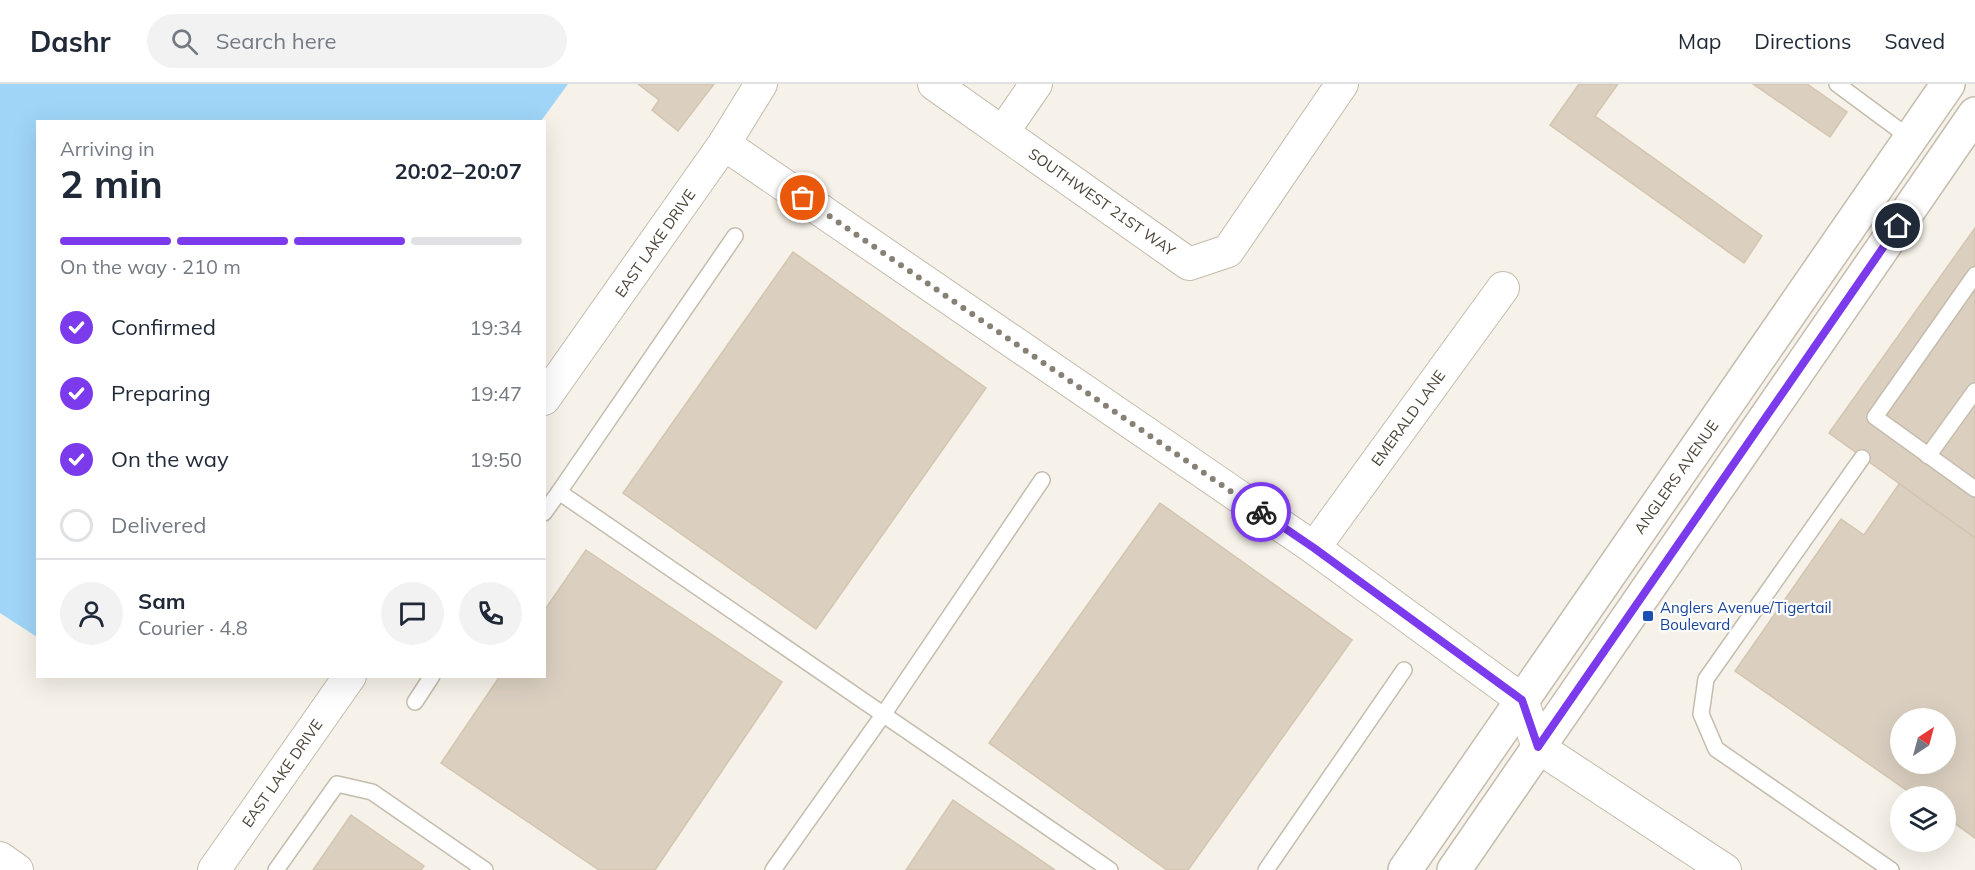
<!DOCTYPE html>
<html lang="en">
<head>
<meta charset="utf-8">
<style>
  :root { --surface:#fff; --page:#f2f2f3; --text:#1f2937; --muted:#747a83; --line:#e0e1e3; --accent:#7c3aed }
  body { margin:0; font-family:Mulish,sans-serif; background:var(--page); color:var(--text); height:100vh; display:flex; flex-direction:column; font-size:22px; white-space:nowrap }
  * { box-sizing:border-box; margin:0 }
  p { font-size:20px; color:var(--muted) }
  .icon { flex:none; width:33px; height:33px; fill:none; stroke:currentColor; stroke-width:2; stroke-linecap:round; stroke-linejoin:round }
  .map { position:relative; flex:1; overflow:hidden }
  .drawer { position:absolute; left:36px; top:36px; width:510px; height:558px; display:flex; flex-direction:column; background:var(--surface); border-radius:0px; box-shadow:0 6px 24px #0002 }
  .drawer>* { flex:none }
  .needle { width:39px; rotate:36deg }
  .fabs { position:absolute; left:1890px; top:624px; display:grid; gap:12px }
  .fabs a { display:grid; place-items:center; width:66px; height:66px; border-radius:50%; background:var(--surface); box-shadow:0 6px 24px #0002; font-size:30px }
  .pin { position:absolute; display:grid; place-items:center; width:51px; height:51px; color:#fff; margin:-26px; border:3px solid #fff; border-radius:50%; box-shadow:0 2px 6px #0007 }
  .courier { position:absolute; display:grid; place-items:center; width:60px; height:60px; margin:-30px; border:4px solid #7c3aed; border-radius:50%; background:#fff; color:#222; box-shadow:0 2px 8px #0007 }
  .summary em { font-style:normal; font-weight:700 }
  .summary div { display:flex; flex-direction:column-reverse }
  .summary { display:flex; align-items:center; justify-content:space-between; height:102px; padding:0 24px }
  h1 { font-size:39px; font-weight:700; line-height:45px }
  .bar { display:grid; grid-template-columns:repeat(4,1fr); gap:9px 6px; align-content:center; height:72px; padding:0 24px }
  .bar i { height:8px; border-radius:4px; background:var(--line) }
  .bar .on { background:var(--accent) }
  .bar p { grid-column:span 4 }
  .line { display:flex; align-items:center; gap:15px; padding:0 24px; border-top:2px solid var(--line) }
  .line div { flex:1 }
  .round { display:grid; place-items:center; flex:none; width:63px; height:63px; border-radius:32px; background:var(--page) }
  ol { padding:0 24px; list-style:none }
  li { display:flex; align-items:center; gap:18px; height:66px }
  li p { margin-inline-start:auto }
  li .icon { padding:6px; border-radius:50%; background:var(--accent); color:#fff; stroke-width:4 }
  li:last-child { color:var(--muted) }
  li i { width:33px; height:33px; border:3px solid var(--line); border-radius:50% }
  header { display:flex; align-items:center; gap:36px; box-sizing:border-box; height:84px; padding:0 30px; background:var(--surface); border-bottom:2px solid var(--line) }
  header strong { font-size:28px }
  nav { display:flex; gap:33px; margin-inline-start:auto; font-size:21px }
  .search { width:420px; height:54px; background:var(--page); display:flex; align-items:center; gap:15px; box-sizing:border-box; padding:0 21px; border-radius:33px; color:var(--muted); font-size:22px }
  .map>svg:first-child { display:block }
  .water { fill:#a0d5f7 }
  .building { fill:#dbd0c0; stroke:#d4c5af; stroke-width:1.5; fill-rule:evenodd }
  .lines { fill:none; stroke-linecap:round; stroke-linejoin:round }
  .service-casing { stroke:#c5bcad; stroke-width:18 }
  .minor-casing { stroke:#c5bcad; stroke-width:34 }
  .tertiary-casing { stroke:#c5bcad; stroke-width:36 }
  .service { stroke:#fff; stroke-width:15 }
  .minor { stroke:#fff; stroke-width:32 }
  .tertiary { stroke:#fff; stroke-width:33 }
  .done { stroke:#868075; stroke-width:6; stroke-dasharray:0 10.8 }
  .route { stroke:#7c3aed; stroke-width:8 }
  .transit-dot { fill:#1a4fb4; stroke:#fff; stroke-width:2 }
  .labels { text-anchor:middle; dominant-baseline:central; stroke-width:4.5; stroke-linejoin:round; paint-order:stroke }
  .street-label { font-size:15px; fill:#4a4236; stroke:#fff }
  .transit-label { font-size:15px; fill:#164399; stroke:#fff; text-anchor:start }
</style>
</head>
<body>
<header>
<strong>Dashr</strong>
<div class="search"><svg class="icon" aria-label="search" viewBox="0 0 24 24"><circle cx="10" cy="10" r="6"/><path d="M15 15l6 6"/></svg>Search here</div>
<nav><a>Map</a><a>Directions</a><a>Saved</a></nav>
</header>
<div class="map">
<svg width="1975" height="786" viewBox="0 0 1975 786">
  <rect width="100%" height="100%" fill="#f6f2e9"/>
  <polygon class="water" points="0,0 568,0 541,37 38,38 37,553 0,529"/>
  <g class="building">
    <polygon points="638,0 714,0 678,47 652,26 659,16"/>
    <polygon points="1579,0 1618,0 1595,32 1762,152 1744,179 1550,41"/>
    <polygon points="1753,0 1807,0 1847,28 1830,53"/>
    <polygon points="1975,144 1975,454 1829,349"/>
    <polygon points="793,168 986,304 816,545 623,409"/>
    <path d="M1899,400l76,54v300l-29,-21v-21h-31l-180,-125 106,-152 23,16zM1900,634h46v46h-46z"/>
    <polygon points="1160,419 1352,556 1188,786 1167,786 989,659"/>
    <polygon points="586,466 782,598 655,786 599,786 441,679 500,592 544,592 544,527"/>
    <polygon points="953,716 1055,786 906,786"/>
    <polygon points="351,731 424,782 421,786 313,786"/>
  </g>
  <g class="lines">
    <g class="service-casing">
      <g id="service">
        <polyline points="1837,0 1910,54"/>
        <polyline points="735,152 559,408 1110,786"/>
        <polyline points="1975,191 1875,333 1975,405"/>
        <polyline points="1928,372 1975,307"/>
        <polyline points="1862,374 1706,595 1701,630 1716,665 1891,786"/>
        <polyline points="544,429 559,408"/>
        <polyline points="415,618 432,592"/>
        <polyline points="276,786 337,700 372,708 485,786"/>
        <polyline points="773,786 883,631 1042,396"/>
        <polyline points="1266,786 1404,586"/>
      </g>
    </g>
    <g class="minor-casing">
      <g id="minor">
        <polyline points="934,0 1189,180 1228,167 1342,0"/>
        <polyline points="1003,48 1036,0"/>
        <polyline points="724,60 1314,464 1522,616 1538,663 1725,786"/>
        <polyline points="544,315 724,60 761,0"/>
        <polyline points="1314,464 1503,204"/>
        <polyline points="0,774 17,786"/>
        <polyline points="214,786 350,592"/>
      </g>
    </g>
    <g class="tertiary-casing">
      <g id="tertiary">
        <polyline points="1405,786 1948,0"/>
        <polyline points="1454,786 1975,30"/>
      </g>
    </g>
    <use href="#service" class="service"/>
    <use href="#minor" class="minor"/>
    <use href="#tertiary" class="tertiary"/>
  </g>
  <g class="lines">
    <polyline class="done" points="803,114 1261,428"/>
    <polyline class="route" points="1261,428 1314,464 1522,616 1538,663 1898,142"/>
  </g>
  <rect class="transit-dot" x="1642" y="526" width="12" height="12" rx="3"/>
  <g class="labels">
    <g class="street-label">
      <text transform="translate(1102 118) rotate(35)">SOUTHWEST 21ST WAY</text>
      <text transform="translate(655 159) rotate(-55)">EAST LAKE DRIVE</text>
      <text transform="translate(1408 334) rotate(-54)">EMERALD LANE</text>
      <text transform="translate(1676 393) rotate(-55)">ANGLERS AVENUE</text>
      <text transform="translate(282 689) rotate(-55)">EAST LAKE DRIVE</text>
    </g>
    <g class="transit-label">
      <text x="1660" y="523">Anglers Avenue/Tigertail<tspan x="1660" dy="17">Boulevard</tspan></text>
    </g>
  </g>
</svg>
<div class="fabs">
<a><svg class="needle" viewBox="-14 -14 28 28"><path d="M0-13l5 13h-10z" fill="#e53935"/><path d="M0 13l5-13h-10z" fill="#747a83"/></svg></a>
<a><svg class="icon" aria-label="layers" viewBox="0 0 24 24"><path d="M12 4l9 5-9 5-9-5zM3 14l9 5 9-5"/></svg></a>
</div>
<div class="pin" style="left:803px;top:114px;background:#ea580c"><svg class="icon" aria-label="bag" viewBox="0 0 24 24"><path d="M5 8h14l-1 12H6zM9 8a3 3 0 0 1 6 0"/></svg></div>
<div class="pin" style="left:1898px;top:142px;background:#1f2937"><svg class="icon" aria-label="home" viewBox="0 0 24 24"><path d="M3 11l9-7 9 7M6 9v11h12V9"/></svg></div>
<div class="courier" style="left:1261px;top:428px"><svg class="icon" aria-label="bike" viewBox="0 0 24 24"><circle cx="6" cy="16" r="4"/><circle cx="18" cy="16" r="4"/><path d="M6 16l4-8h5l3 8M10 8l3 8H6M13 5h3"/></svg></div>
<section class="drawer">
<div class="summary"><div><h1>2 min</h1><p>Arriving in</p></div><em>20:02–20:07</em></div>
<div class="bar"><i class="on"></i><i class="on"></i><i class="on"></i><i></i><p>On the way · 210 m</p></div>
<ol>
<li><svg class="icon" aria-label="check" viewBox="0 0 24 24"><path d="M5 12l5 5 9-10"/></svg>Confirmed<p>19:34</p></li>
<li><svg class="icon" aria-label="check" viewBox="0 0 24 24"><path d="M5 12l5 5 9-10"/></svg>Preparing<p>19:47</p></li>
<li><svg class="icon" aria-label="check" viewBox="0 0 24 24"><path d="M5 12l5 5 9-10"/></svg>On the way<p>19:50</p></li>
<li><i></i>Delivered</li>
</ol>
<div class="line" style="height:108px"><a class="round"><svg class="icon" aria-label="person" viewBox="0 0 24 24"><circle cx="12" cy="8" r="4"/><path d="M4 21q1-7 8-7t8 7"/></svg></a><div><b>Sam</b><p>Courier · 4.8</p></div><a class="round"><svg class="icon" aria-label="chat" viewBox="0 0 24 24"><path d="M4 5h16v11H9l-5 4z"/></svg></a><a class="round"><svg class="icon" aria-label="phone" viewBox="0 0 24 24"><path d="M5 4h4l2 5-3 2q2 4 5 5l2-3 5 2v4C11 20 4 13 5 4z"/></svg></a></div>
</section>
</div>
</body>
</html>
